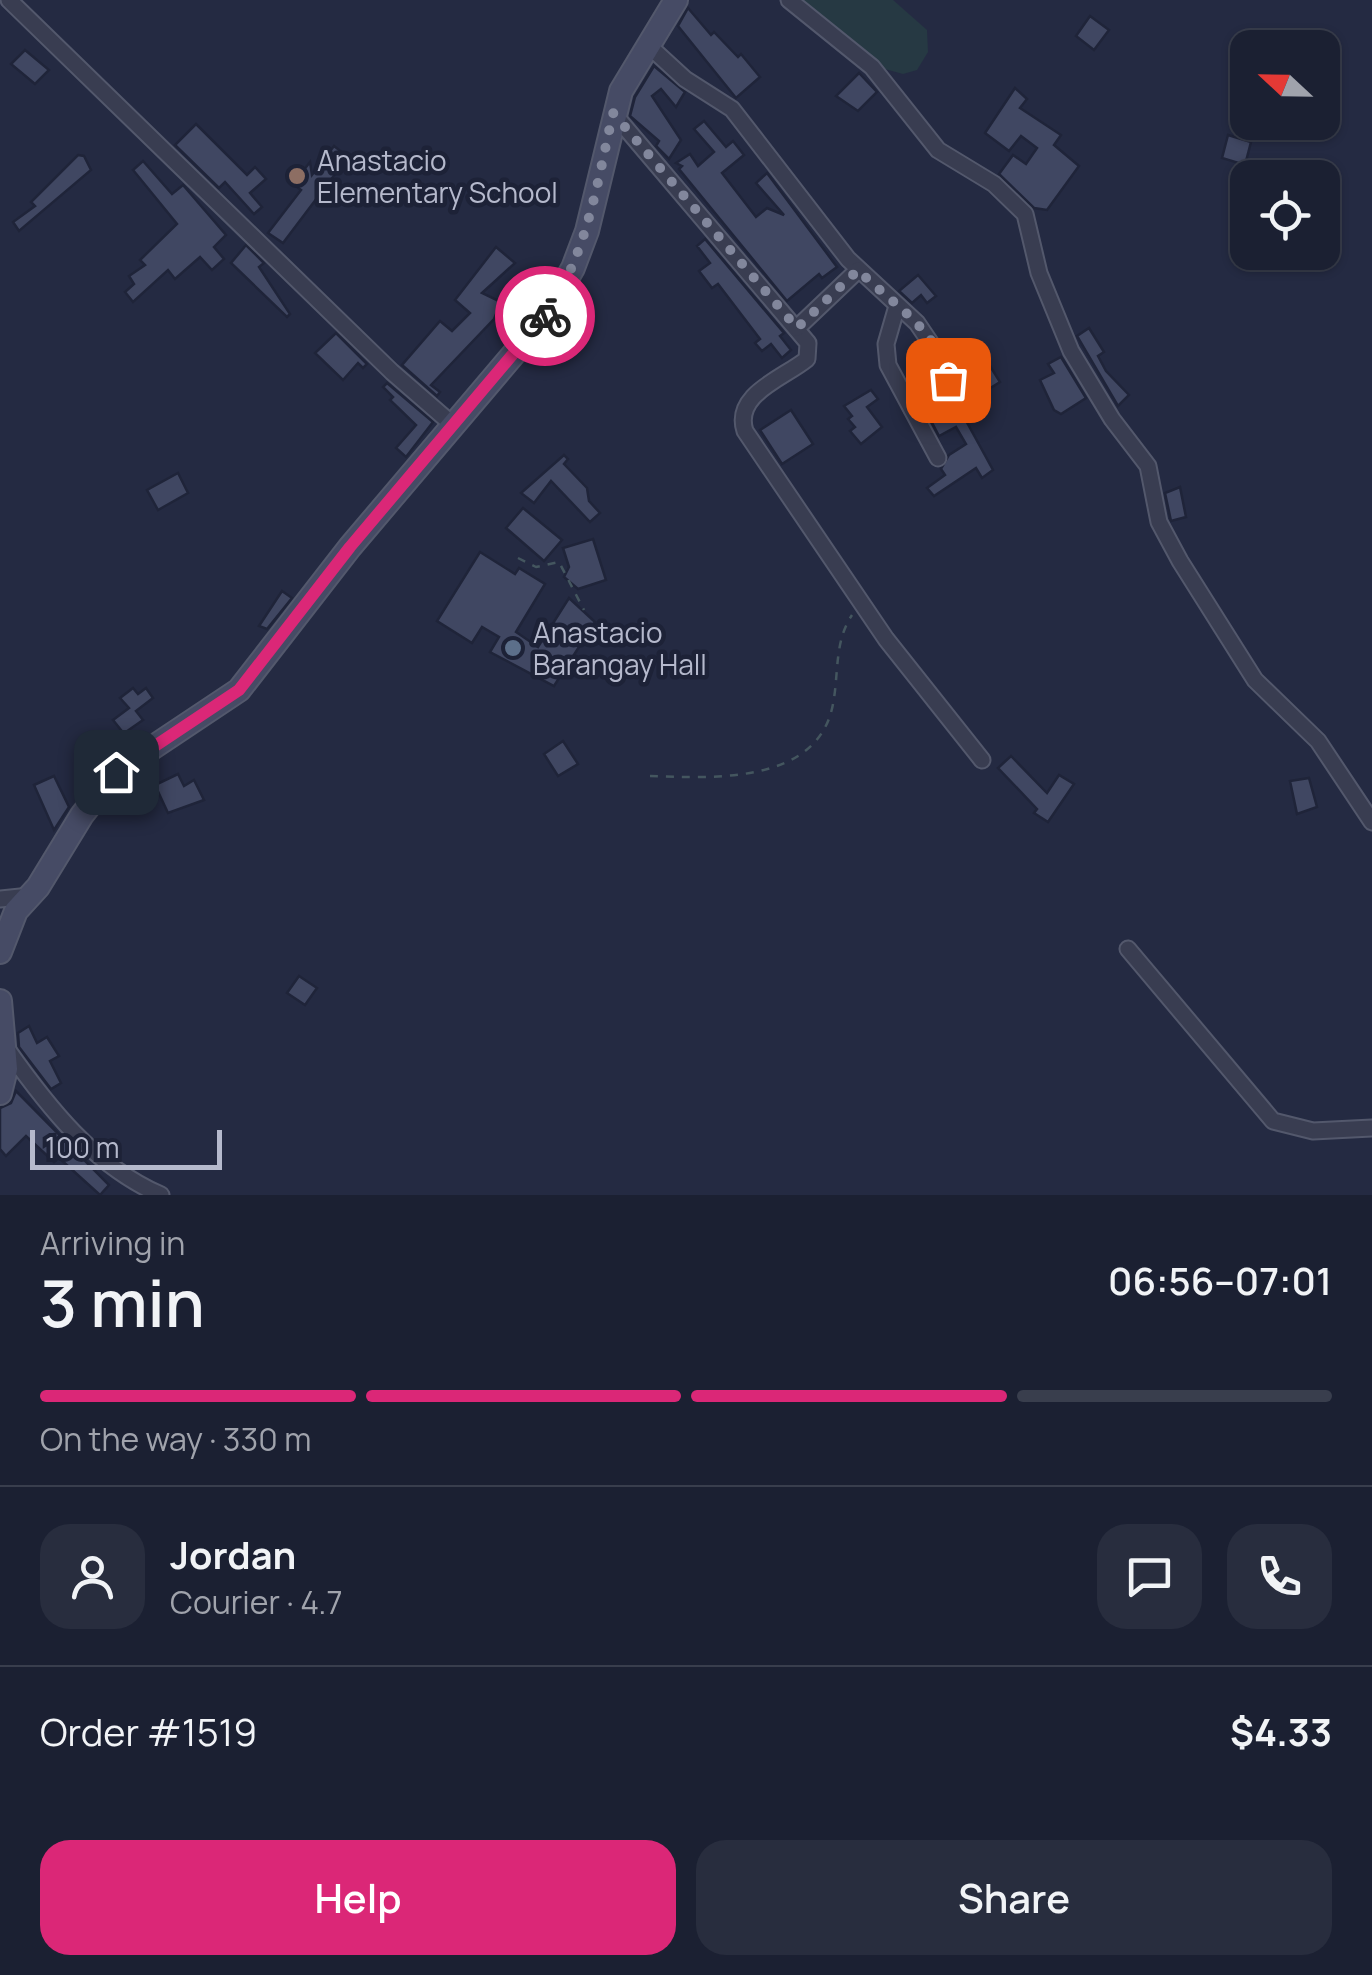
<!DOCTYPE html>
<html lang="en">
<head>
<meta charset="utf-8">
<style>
  :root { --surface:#1b2032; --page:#282d3e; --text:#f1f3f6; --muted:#a0a3ac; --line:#393e4d; --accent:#db2777 }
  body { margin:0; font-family:Manrope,sans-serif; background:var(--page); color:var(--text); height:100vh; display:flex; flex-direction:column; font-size:38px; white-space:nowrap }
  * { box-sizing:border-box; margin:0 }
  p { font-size:32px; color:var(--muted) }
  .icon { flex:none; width:55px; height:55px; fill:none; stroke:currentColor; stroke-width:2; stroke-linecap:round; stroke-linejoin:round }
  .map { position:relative; height:1195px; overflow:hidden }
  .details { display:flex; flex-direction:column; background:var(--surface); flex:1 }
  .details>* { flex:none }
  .needle { width:65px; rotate:292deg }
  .tools { position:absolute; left:1230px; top:30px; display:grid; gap:20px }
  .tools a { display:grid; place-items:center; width:110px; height:110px; border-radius:20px; background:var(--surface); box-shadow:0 2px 8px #0004,0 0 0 2px var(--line); font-size:50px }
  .scale { position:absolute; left:30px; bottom:25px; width:192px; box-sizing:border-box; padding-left:10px; border:5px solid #b5b9cc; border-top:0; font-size:28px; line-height:35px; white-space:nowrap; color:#b5b9cc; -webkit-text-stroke:8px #1d2237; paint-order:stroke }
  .pin { position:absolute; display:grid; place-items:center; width:85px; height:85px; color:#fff; margin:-42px; border-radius:20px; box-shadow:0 5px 15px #0006 }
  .courier { position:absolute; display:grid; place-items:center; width:100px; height:100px; margin:-50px; border:8px solid #db2777; border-radius:50%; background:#fff; color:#222; box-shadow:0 2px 12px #0007 }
  .overview em { font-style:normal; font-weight:600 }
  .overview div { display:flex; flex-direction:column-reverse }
  .overview { display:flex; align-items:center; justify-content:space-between; height:170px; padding:0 40px }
  h1 { font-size:65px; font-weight:600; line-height:75px }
  .bar { display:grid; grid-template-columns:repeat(4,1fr); gap:15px 10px; align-content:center; height:120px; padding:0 40px }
  .bar i { height:12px; border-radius:8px; background:var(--line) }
  .bar .on { background:var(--accent) }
  .bar p { grid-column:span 4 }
  .line { display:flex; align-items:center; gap:25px; padding:0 40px; border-top:2px solid var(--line) }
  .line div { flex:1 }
  .round { display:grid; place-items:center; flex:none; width:105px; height:105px; border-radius:30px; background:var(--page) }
  .action { display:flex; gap:20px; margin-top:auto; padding:20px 40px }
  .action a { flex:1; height:115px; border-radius:30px; background:var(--accent); color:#fff; font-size:40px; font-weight:600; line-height:115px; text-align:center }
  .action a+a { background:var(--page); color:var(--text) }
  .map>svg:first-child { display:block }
  .green { fill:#263943 }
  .building { fill:#404762; stroke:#1f2439; stroke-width:2.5 }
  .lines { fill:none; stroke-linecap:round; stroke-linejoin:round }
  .street-casing { stroke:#53586c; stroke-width:19 }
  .secondary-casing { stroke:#53586c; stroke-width:26 }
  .path { stroke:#44565f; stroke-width:2.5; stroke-dasharray:8 8; stroke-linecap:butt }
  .street { stroke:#393d51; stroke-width:15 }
  .secondary { stroke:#464b65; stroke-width:22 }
  .done { stroke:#82879c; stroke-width:10; stroke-dasharray:0 18 }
  .route { stroke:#db2777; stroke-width:12 }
  .education-dot { fill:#8d6e63; stroke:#1d2237; stroke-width:4 }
  .service-dot { fill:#5c6f8a; stroke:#1d2237; stroke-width:4 }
  .labels { text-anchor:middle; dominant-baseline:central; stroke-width:9; stroke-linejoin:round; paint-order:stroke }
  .poi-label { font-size:28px; fill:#b5b9cc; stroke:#1d2237; text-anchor:start }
</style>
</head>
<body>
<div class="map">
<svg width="1372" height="1195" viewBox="0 0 1372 1195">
  <rect width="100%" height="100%" fill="#242a42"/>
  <polygon class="green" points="799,0 893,0 927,30 928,52 917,70 903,74 885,69"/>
  <g class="building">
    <polygon points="688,8 711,35 714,32 738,57 741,54 760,77 736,98 678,26"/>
    <polygon points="1090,16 1109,30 1094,50 1076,36"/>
    <polygon points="25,50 49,70 35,84 11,64"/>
    <polygon points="654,66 685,92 676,107 661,89 652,96 681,140 669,159 656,146 659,141 630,116 635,97"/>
    <polygon points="859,73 877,92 858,111 836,96"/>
    <polygon points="1015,88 1027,99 1020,108 1061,135 1054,145 1079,166 1047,210 1034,208 999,174 1013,155 1026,164 1037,148 1021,136 1009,151 985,133"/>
    <polygon points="704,121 726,147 733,141 744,155 722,173 756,217 767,208 784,215 756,183 767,173 837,267 822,278 819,274 787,301 679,169 682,166 676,163 690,154 698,166 714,152 694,129"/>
    <polygon points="196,124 247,175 255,167 266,179 250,193 262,207 254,214 225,182 219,188 175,145"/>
    <polygon points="1228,135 1251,142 1245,165 1222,158"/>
    <polygon points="334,146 348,157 283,243 268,233 301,190 293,184 310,162 312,175"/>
    <polygon points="78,155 84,156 91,170 19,231 13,222 35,206 31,202"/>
    <polygon points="143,161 172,194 183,185 226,235 214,247 224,259 212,270 200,257 175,279 168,270 133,302 125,292 134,284 129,276 145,265 140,260 177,224 133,170"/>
    <polygon points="705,239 784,333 780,336 791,350 782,358 771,344 762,351 755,343 760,339 718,284 712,288 699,271 710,263 697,246"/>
    <polygon points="246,245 264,263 259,267 290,314 287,317 231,263"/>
    <polygon points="496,247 515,263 482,293 501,302 494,319 431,385 440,392 437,396 402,365 440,321 452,331 470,313 455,300"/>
    <polygon points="918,275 936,296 927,303 921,295 912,303 899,291"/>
    <polygon points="1089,328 1104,352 1098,356 1106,371 1129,395 1118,406 1077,336"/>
    <polygon points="336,333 367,364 363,368 358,363 343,380 315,353"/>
    <polygon points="974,340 1000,382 976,397 951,354"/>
    <polygon points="1061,357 1086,398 1061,414 1054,410 1040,380 1054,373 1048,364"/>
    <polygon points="387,383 433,422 406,457 396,448 416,425 390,400 393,397 383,387"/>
    <polygon points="871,390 878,399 867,407 882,427 861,444 850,431 855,427 848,419 852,416 844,406"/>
    <polygon points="953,397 993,470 982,478 976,468 934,496 927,488 945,475 941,469 949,455 966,444 956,427 939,436 927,413"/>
    <polygon points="791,410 813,444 782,464 760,430"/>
    <polygon points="564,455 568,459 564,464 587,488 589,501 600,513 590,522 551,481 534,503 521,493"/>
    <polygon points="178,473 188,493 158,510 147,490"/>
    <polygon points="1180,487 1186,517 1171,521 1165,493"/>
    <polygon points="523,508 562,540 544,561 506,528"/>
    <polygon points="593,539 606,580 578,589 564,577 569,567 563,548"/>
    <polygon points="480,552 515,574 519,568 545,584 516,632 538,647 569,598 595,622 554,686 490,652 499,637 482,627 472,643 437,621"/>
    <polygon points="282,591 292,598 267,629 259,626"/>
    <polygon points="133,688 138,694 146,688 153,698 136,711 143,720 123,734 131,744 110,758 100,747 121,730 113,720 129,708 120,698"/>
    <polygon points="563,741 578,764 558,776 544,754"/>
    <polygon points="1011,756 1047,793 1059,775 1074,784 1048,822 1034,813 1037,809 998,768"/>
    <polygon points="178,774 184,786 194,780 204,800 168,813 155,785"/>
    <polygon points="54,776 69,807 54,830 34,785"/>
    <polygon points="1309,778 1317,807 1297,814 1290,781"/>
    <polygon points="299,976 317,988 305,1005 287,993"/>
    <polygon points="29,1026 37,1043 47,1037 59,1056 50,1061 61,1083 51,1089 19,1047 18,1033"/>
    <polygon points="16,1091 109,1185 100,1195 59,1158 54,1162 26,1136 6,1156 0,1149 0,1108 11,1103"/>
  </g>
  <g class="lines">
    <g class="street-casing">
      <g id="street">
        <polyline points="9,0 392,372 453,425"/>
        <polyline points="789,0 872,67 938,150 994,184 1025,214 1039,273 1071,351 1112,419 1148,466 1159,522 1180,561 1255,680 1318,741 1372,822"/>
        <polyline points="648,45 685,79 732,109 848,259 917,323 938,354 948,381 944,389 912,409"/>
        <path d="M613,113l195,230 -1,16c-23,19 -74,35 -62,72l141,208 96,121"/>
        <polyline points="897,306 886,344 888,365 938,458"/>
        <polyline points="797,328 858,270"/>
        <polyline points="0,899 30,896"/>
        <polyline points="1128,949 1273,1121 1313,1131 1372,1128"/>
        <path d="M7,1049c41,58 87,117 154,146"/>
      </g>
    </g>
    <g class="secondary-casing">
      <g id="secondary">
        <polyline points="0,952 16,911 38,887 82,815 116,772 239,690 350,547 545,317 573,268 587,231 621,91 676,0"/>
        <polyline points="0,1001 6,1069 0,1093"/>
      </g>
    </g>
    <g class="path">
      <polyline points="518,558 536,567 559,562 584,610"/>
      <path d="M650,776c62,2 168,9 183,-72 6,-31 1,-62 19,-89"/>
    </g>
    <use href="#street" class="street"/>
    <use href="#secondary" class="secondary"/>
  </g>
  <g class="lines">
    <path class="done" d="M545,316c42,-61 52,-132 68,-203l184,215 61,-58c33,33 82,61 90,110"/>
    <polyline class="route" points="116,772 239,690 350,547 545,316"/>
  </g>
  <circle class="education-dot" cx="297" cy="176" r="10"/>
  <circle class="service-dot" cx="513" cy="648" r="10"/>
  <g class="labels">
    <g class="poi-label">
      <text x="317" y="160">Anastacio<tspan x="317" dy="32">Elementary School</tspan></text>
      <text x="533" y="632">Anastacio<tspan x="533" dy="32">Barangay Hall</tspan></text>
    </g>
  </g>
</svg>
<div class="tools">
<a><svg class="needle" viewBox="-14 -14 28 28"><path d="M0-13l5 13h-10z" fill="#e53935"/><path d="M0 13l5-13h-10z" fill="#a0a3ac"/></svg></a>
<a><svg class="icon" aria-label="locate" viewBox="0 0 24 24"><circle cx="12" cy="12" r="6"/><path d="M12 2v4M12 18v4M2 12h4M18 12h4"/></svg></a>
</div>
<div class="scale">100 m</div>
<div class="pin" style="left:948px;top:380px;background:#ea580c"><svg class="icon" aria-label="bag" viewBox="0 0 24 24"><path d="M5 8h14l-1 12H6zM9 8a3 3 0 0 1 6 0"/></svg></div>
<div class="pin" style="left:116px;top:772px;background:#1f2937"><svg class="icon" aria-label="home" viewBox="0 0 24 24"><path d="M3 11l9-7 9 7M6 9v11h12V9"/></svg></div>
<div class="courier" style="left:545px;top:316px"><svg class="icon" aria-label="bike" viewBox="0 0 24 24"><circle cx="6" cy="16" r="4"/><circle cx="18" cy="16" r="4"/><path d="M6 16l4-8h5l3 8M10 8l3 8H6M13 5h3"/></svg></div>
</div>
<section class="details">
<div class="overview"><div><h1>3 min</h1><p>Arriving in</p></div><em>06:56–07:01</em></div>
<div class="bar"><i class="on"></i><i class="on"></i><i class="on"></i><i></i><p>On the way · 330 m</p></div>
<div class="line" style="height:180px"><a class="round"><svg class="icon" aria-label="person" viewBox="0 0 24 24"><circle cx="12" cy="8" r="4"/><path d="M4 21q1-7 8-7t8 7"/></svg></a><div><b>Jordan</b><p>Courier · 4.7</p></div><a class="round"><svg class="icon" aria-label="chat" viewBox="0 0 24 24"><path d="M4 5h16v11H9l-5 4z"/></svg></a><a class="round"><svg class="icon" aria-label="phone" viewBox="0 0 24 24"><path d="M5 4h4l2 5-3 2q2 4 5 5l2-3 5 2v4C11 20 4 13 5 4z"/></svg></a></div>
<div class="line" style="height:130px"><div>Order #1519</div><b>$4.33</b></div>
<div class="action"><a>Help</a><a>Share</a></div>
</section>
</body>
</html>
